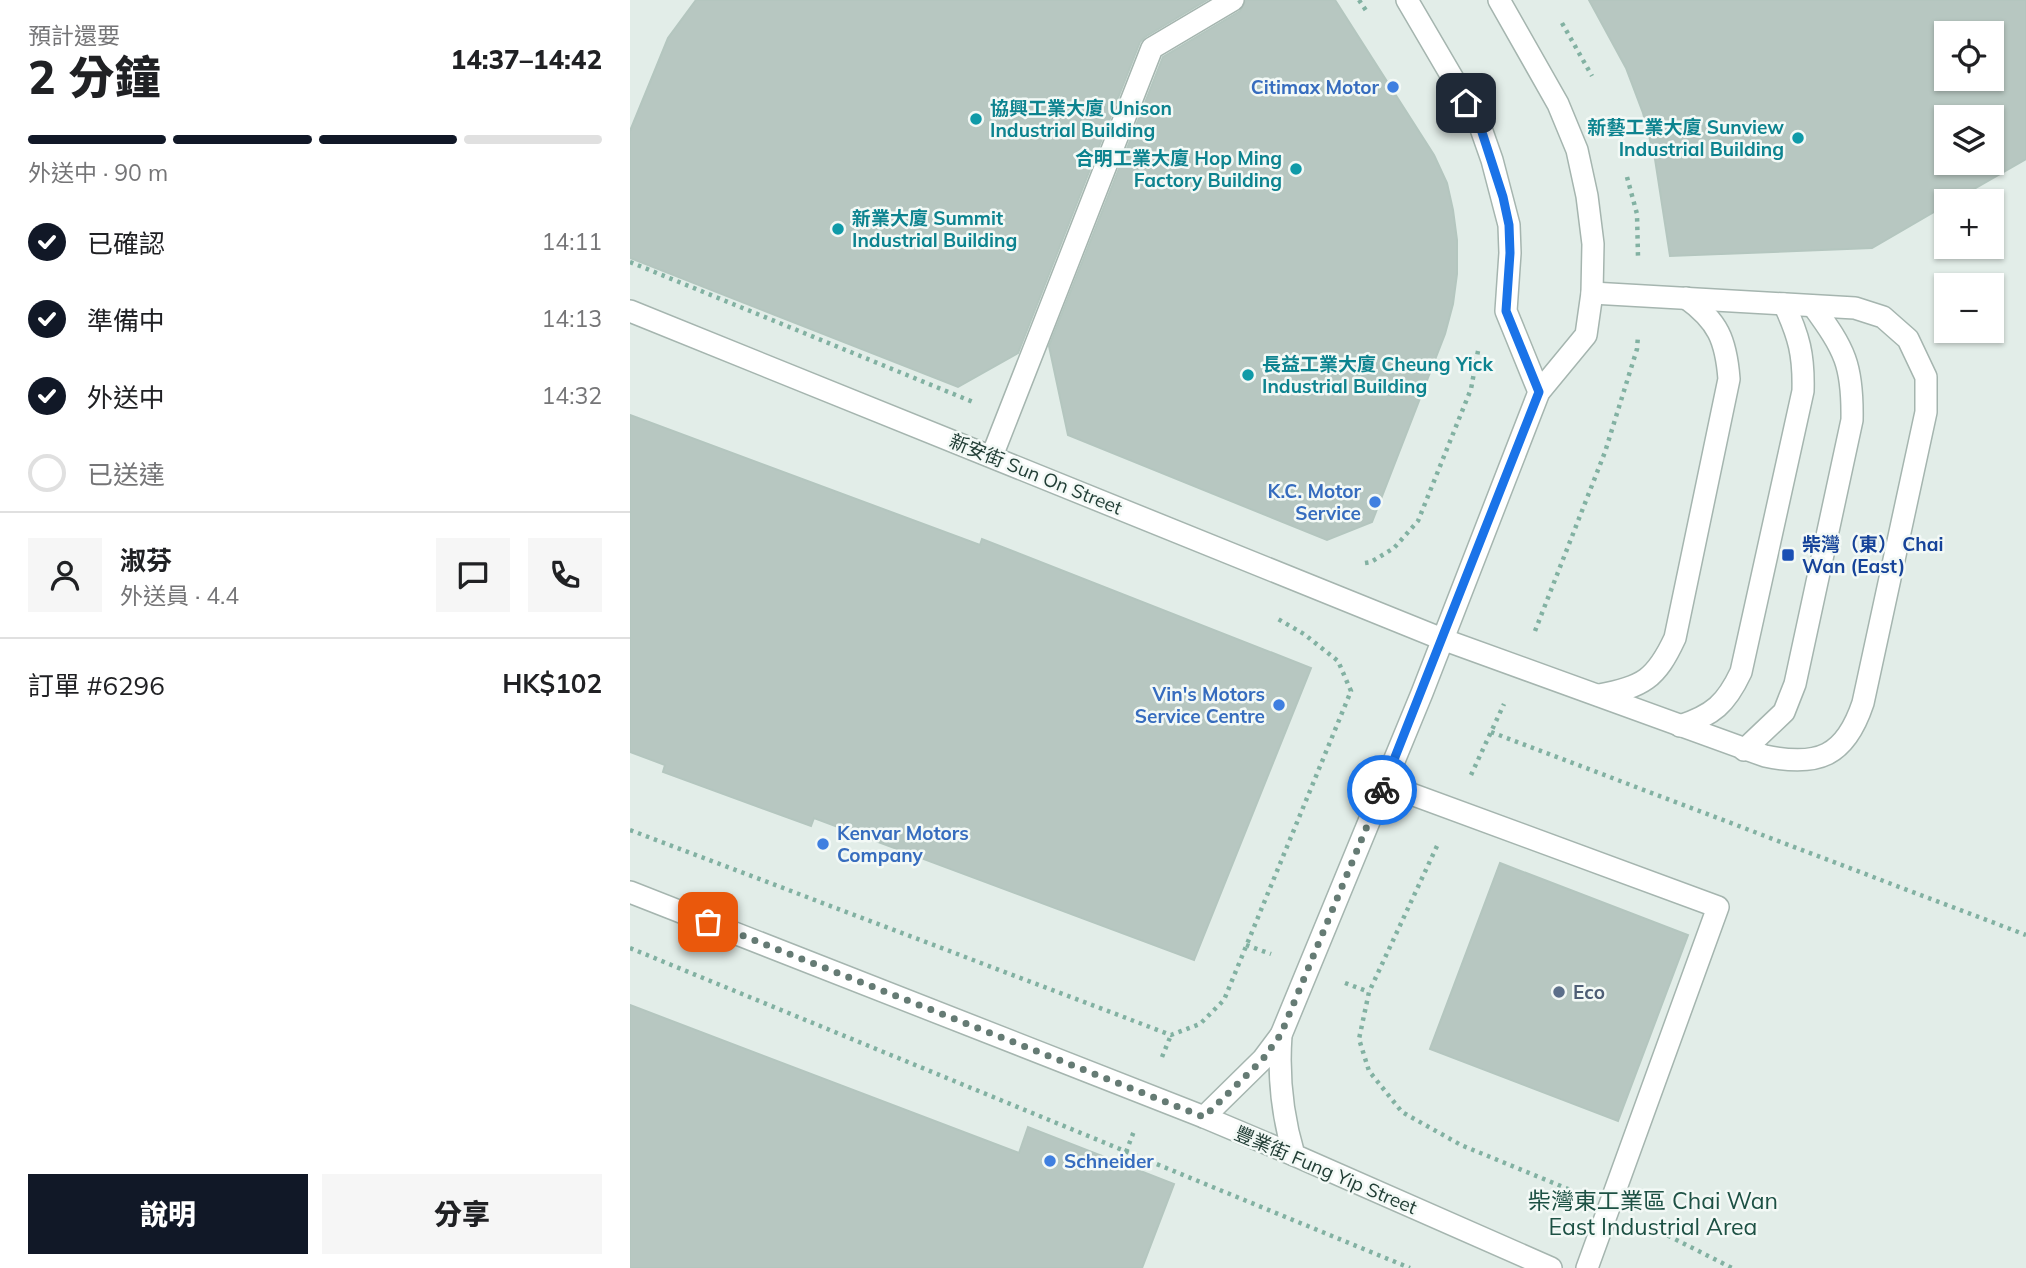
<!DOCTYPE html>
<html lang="zh-TW">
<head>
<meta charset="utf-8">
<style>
  :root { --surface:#fff; --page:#f6f6f6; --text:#202124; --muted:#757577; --line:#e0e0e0; --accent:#111827 }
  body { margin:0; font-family:Mulish,"Noto Sans TC",sans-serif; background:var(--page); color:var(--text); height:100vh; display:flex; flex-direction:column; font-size:26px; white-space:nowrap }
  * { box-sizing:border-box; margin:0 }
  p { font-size:23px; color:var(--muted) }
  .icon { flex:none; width:38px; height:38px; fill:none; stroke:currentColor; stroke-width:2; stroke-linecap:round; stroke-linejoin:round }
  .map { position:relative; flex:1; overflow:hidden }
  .sheet { display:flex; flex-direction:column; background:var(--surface); width:630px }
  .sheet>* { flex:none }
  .buttons { position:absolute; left:1304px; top:21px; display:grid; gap:14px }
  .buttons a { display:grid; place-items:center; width:70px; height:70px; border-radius:0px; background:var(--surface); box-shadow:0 2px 5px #0004; font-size:35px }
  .pin { position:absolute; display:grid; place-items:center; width:60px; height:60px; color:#fff; margin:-30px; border-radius:14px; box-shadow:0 4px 10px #0006 }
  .courier { position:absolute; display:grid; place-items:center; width:70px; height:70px; margin:-35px; border:5px solid #1a73e8; border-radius:50%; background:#fff; color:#222; box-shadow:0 2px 9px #0007 }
  .overview em { font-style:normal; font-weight:800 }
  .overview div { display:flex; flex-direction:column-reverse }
  .overview { display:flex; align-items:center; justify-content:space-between; height:119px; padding:0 28px }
  h1 { font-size:46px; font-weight:800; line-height:52px }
  .bar { display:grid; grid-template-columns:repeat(4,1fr); gap:10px 7px; align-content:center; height:84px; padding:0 28px }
  .bar i { height:9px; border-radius:5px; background:var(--line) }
  .bar .selected { background:var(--accent) }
  .bar p { grid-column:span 4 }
  .line { display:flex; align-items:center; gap:18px; padding:0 28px; border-top:2px solid var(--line) }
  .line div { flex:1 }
  .round { display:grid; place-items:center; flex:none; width:74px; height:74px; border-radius:0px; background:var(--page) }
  ol { padding:0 28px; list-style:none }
  li { display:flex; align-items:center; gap:21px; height:77px }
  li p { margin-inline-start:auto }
  li .icon { padding:7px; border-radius:50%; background:var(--accent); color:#fff; stroke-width:4 }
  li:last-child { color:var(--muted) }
  li i { width:38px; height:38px; border:4px solid var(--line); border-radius:50% }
  .button { display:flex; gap:14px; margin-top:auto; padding:14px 28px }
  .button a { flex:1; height:80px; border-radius:0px; background:var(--accent); color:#fff; font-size:28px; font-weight:800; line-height:80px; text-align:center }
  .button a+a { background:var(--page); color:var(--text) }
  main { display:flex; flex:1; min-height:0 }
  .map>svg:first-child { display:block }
  .building { fill:#b7c7c1; stroke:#b4c6bf; stroke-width:2; fill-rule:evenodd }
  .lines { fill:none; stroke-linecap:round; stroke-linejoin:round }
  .service-casing { stroke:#a5b5af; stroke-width:24 }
  .minor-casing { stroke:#a5b5af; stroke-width:24 }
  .tertiary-casing { stroke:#a5b5af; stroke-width:24 }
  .path { stroke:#82b1a2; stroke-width:4.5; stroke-dasharray:3.5 5; stroke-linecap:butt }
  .service { stroke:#fff; stroke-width:21 }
  .minor { stroke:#fff; stroke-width:21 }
  .tertiary { stroke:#fff; stroke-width:21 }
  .done { stroke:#657b74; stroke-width:7; stroke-dasharray:0 12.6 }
  .route { stroke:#1a73e8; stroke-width:9 }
  .shop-dot { fill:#3f7fe0; stroke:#f3f9f6; stroke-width:2.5 }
  .culture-dot { fill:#0f9aa8; stroke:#f3f9f6; stroke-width:2.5 }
  .transit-dot { fill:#1a4fb4; stroke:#f3f9f6; stroke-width:2.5 }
  .service-dot { fill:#5c6f8a; stroke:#f3f9f6; stroke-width:2.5 }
  .labels { text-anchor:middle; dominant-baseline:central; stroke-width:5; stroke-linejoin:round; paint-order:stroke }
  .shop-label { font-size:19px; font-weight:bold; fill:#366cbe; stroke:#f3f9f6; text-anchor:end }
  .culture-label { font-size:19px; font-weight:bold; fill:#0d838f; stroke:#f3f9f6; text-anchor:start }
  .street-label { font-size:19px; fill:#223e36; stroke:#f3f9f6 }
  .transit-label { font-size:19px; font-weight:bold; fill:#164399; stroke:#f3f9f6; text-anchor:start }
  .service-label { font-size:19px; font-weight:bold; fill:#4e5e75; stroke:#f3f9f6; text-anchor:start }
  .quarter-label { font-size:23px; fill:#1d5144; stroke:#f3f9f6 }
</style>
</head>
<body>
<main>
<section class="sheet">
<div class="overview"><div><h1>2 分鐘</h1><p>預計還要</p></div><em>14:37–14:42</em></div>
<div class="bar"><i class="selected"></i><i class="selected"></i><i class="selected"></i><i></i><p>外送中 · 90 m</p></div>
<ol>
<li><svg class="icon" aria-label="check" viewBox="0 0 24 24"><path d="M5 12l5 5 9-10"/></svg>已確認<p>14:11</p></li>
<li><svg class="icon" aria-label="check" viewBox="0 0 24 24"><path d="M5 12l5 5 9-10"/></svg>準備中<p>14:13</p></li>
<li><svg class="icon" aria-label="check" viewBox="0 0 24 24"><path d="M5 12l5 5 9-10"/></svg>外送中<p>14:32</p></li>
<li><i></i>已送達</li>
</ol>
<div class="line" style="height:126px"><a class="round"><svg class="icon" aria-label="person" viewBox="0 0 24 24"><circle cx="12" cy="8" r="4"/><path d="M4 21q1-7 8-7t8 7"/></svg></a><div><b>淑芬</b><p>外送員 · 4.4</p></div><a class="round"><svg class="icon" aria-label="chat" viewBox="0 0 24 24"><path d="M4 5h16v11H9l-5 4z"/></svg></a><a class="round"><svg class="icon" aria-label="phone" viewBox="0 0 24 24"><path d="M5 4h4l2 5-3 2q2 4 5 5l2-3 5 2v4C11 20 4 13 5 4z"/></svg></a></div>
<div class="line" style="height:91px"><div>訂單 #6296</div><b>HK$102</b></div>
<div class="button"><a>說明</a><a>分享</a></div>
</section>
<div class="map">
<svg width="1396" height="1268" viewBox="0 0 1396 1268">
  <rect width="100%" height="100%" fill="#e2ede8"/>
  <g class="building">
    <polygon points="66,0 577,0 515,37 510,42 388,353 328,387 0,258 0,131 38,38"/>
    <polygon points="616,0 705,0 804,155 817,183 823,210 827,240 827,274 823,304 815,334 742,522 697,540 438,435 419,346 533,57 610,11"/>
    <path d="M959,0h437v159l-73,42h-7v4l-74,43 -202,8 -15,-97 -12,-46 -17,-45zM1316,33h46v46h-46zM1316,117h46v46h-46z"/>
    <polygon points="0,415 350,545 352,539 681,668 564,960 184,818 181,826 33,772 35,765 0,752"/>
    <polygon points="870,863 1058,935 988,1121 800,1049"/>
    <polygon points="0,1005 389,1153 398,1127 544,1184 512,1268 0,1268"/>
  </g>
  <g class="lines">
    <g class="service-casing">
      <g id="service">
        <polyline points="362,456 522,48 603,0"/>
        <path d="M812,639l323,117c53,11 80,1 98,-53l63,-291v-35l-18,-38 -25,-22 -28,-9 -263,-15"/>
        <path d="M969,695c44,-8 57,-16 76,-57l54,-259c-3,-39 -11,-58 -43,-81"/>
        <path d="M1050,726c33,-11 46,-22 61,-54l62,-281c1,-36 -4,-55 -19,-87"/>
        <path d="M1114,750l40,-38 11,-28 57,-264c1,-55 -7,-70 -39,-114"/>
        <polyline points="754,784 1088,907 957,1268"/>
      </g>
    </g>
    <g class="minor-casing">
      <g id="minor">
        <polyline points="0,311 812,639"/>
        <polyline points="0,892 574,1117 664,1155"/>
        <polyline points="574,1117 633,1059 651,1035"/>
      </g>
    </g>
    <g class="tertiary-casing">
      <g id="tertiary">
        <polyline points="777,0 849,123 862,160 879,225 880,253 876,311 909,392"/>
        <path d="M869,0l59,104 19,46 10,46 6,48 -1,49 -6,42 -47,57 -117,301 -141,342c-3,41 1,80 13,120l257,113"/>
      </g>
    </g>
    <g class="path">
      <polyline points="729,0 737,12"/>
      <polyline points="932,23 962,76"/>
      <polyline points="997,177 1007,214 1008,257"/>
      <polyline points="0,262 343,402"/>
      <polyline points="735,563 741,562 764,548 788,521 841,389 848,351"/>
      <polyline points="905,631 975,452 1007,349 1008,336"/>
      <polyline points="861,732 1396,935"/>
      <polyline points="841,775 874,704"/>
      <polyline points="0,830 541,1035 570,1024 594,1000 721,691 708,661 674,634 648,619"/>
      <polyline points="807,846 739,992 729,1039 739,1071 772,1112 831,1145 943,1191"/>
      <polyline points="616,945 641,954"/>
      <polyline points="0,948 780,1268"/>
      <polyline points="715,983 739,992"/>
      <polyline points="532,1057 541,1035"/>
      <polyline points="496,1152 504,1131"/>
      <polyline points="1015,1224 1102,1268"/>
    </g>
    <use href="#service" class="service"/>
    <use href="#minor" class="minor"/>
    <use href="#tertiary" class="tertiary"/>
  </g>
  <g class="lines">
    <polyline class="done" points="78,922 574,1117 633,1059 651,1034 752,790"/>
    <polyline class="route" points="752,790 909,392 876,311 880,253 879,225 873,197 849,123 836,103"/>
  </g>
  <g class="shop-dot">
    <circle cx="763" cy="87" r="7"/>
    <circle cx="745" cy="502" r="7"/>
    <circle cx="649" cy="705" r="7"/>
    <circle cx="193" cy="844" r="7"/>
    <circle cx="420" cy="1161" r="7"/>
  </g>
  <g class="culture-dot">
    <circle cx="346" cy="119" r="7"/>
    <circle cx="1168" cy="138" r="7"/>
    <circle cx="666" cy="169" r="7"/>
    <circle cx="208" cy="229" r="7"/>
    <circle cx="618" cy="375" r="7"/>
  </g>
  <rect class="transit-dot" x="1151" y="548" width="14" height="14" rx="3.5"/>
  <circle class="service-dot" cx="929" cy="992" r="7"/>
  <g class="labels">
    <g class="shop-label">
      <text x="749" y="87">Citimax Motor</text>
      <text x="731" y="491">K.C. Motor<tspan x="731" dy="22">Service</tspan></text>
      <text x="635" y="694">Vin's Motors<tspan x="635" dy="22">Service Centre</tspan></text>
      <text x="207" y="833" text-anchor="start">Kenvar Motors<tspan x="207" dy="22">Company</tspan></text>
      <text x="434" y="1161" text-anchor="start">Schneider</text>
    </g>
    <g class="culture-label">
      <text x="360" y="108">協興工業大廈 Unison<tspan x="360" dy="22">Industrial Building</tspan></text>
      <text x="1154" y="127" text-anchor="end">新藝工業大廈 Sunview<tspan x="1154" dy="22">Industrial Building</tspan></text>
      <text x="652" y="158" text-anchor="end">合明工業大廈 Hop Ming<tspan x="652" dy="22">Factory Building</tspan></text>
      <text x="222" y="218">新業大廈 Summit<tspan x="222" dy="22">Industrial Building</tspan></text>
      <text x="632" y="364">長益工業大廈 Cheung Yick<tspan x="632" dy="22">Industrial Building</tspan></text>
    </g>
    <g class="street-label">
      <text transform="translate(406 474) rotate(22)">新安街 Sun On Street</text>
      <text transform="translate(696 1170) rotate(23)">豐業街 Fung Yip Street</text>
    </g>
    <g class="transit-label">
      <text x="1172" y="544">柴灣（東） Chai<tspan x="1172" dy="22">Wan (East)</tspan></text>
    </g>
    <g class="service-label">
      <text x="943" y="992">Eco</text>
    </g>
    <g class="quarter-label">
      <text x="1023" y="1200">柴灣東工業區 Chai Wan<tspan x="1023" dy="26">East Industrial Area</tspan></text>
    </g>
  </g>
</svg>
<div class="buttons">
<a><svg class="icon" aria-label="locate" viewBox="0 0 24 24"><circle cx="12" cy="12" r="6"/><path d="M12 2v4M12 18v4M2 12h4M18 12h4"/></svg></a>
<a><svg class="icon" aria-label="layers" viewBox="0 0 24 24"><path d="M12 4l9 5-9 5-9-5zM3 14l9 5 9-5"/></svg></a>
<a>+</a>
<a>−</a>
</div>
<div class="pin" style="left:78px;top:922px;background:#ea580c"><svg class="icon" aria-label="bag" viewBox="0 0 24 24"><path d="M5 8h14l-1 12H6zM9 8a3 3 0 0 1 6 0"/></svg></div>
<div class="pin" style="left:836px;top:103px;background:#1f2937"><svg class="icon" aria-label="home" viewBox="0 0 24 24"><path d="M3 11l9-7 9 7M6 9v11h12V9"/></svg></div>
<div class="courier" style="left:752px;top:790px"><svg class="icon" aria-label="bike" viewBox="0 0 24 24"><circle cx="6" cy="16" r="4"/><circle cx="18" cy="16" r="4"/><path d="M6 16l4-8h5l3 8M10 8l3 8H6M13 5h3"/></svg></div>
</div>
</main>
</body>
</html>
